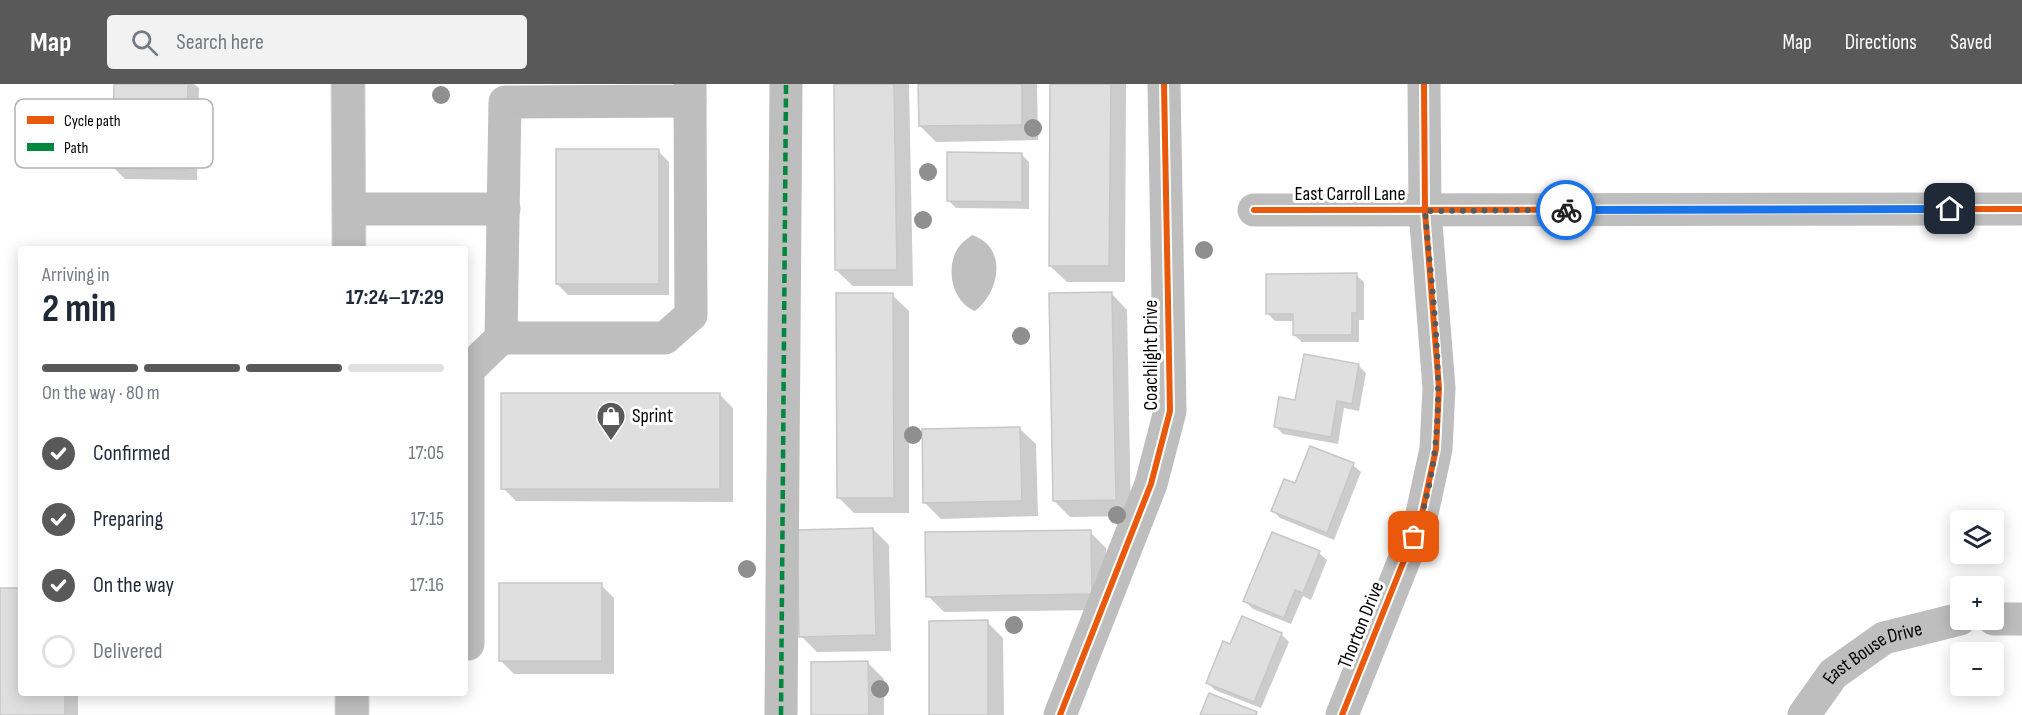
<!DOCTYPE html>
<html lang="en">
<head>
<meta charset="utf-8">
<style>
  :root { --surface:#fff; --page:#f2f2f3; --text:#1f2937; --muted:#747a83; --line:#e0e1e3; --accent:#595959 }
  body { margin:0; font-family:"Sofia Sans Condensed",sans-serif; background:var(--page); color:var(--text); height:100vh; display:flex; flex-direction:column; font-size:22px; white-space:nowrap }
  * { box-sizing:border-box; margin:0 }
  p { font-size:20px; color:var(--muted) }
  .icon { flex:none; width:33px; height:33px; fill:none; stroke:currentColor; stroke-width:2; stroke-linecap:round; stroke-linejoin:round }
  .map { position:relative; flex:1; overflow:hidden }
  .side { position:absolute; left:18px; top:162px; width:450px; height:450px; display:flex; flex-direction:column; background:var(--surface); border-radius:6px; box-shadow:0 3px 15px #0003 }
  .side>* { flex:none }
  .tools { position:absolute; left:1950px; top:426px; display:grid; gap:12px }
  .tools a { display:grid; place-items:center; width:54px; height:54px; border-radius:6px; background:var(--surface); box-shadow:0 3px 15px #0003; font-size:30px }
  .pin { position:absolute; display:grid; place-items:center; width:51px; height:51px; color:#fff; margin:-26px; border-radius:12px; box-shadow:0 3px 9px #0006 }
  .courier { position:absolute; display:grid; place-items:center; width:60px; height:60px; margin:-30px; border:4px solid #1a73e8; border-radius:50%; background:#fff; color:#222; box-shadow:0 2px 8px #0007 }
  .head em { font-style:normal; font-weight:700 }
  .head div { display:flex; flex-direction:column-reverse }
  .head { display:flex; align-items:center; justify-content:space-between; height:102px; padding:0 24px }
  h1 { font-size:39px; font-weight:700; line-height:45px }
  .bar { display:grid; grid-template-columns:repeat(4,1fr); gap:9px 6px; align-content:center; height:72px; padding:0 24px }
  .bar i { height:8px; border-radius:4px; background:var(--line) }
  .bar .selected { background:var(--accent) }
  .bar p { grid-column:span 4 }
  ol { padding:0 24px; list-style:none }
  li { display:flex; align-items:center; gap:18px; height:66px }
  li p { margin-inline-start:auto }
  li .icon { padding:6px; border-radius:50%; background:var(--accent); color:#fff; stroke-width:4 }
  li:last-child { color:var(--muted) }
  li i { width:33px; height:33px; border:3px solid var(--line); border-radius:50% }
  header { display:flex; align-items:center; gap:36px; box-sizing:border-box; height:84px; padding:0 30px; background:var(--accent); color:#fff }
  header strong { font-size:28px }
  nav { display:flex; gap:33px; margin-inline-start:auto; font-size:21px }
  .search { width:420px; height:54px; background:var(--page); display:flex; align-items:center; gap:15px; box-sizing:border-box; padding:0 21px; border-radius:6px; color:var(--muted); font-size:22px }
  .map>svg:first-child { display:block }
  .water { fill:#bfbfbf }
  .shadow { fill:#0003 }
  .building { fill:#dfdfdf; stroke:#c7c7c7; stroke-width:1.5 }
  .lines { fill:none; stroke-linecap:round; stroke-linejoin:round }
  .major-casing { stroke:#dbdbdb; stroke-width:35 }
  .minor { stroke:#bebebe; stroke-width:33 }
  .major { stroke:#bebebe; stroke-width:33 }
  .quiet { stroke:#00873e; stroke-width:4.5; stroke-dasharray:9 4.5; stroke-linecap:butt }
  .cycleway-casing { stroke:#fff; stroke-width:10 }
  .cycleway { stroke:#e8590c; stroke-width:6 }
  .tree { fill:#8f8f8f }
  .done { stroke:#595959; stroke-width:6; stroke-dasharray:0 10.8 }
  .route { stroke:#1a73e8; stroke-width:8 }
  .labels { text-anchor:middle; dominant-baseline:central; stroke-width:6; stroke-linejoin:round; paint-order:stroke }
  .street-label { font-size:20px; fill:#000; stroke:#fff }
  .poi-label { font-size:20px; fill:#000; stroke:#fff; text-anchor:start }
  .key { fill:#fff; stroke:#b2b2b2; stroke-width:1.5 }
  .key-label { font-size:16px; fill:#000 }
</style>
</head>
<body>
<header>
<strong>Map</strong>
<div class="search"><svg class="icon" aria-label="search" viewBox="0 0 24 24"><circle cx="10" cy="10" r="6"/><path d="M15 15l6 6"/></svg>Search here</div>
<nav><a>Map</a><a>Directions</a><a>Saved</a></nav>
</header>
<div class="map">
<svg width="2022" height="631" viewBox="0 0 2022 631">
  <rect width="100%" height="100%" fill="#fff"/>
  <path class="water" d="M972,151c36,12 28,57 3,76 -23,-9 -30,-43 -17,-63 3,-5 9,-9 14,-13z"/>
  <g class="shadow">
    <polygon points="115,0 194,0 199,4 197,96 125,95 114,84"/>
    <polygon points="835,0 909,0 913,202 853,202 836,186"/>
    <polygon points="919,0 1037,0 1038,56 936,58 920,42"/>
    <polygon points="1052,0 1126,0 1125,198 1067,198 1050,182"/>
    <polygon points="658,67 669,78 669,211 568,211 557,200"/>
    <polygon points="1022,71 1029,78 1029,125 956,124 948,116"/>
    <polygon points="1356,191 1364,198 1364,236 1359,236 1359,258 1302,258 1294,251 1294,237 1275,237 1267,229"/>
    <polygon points="1111,209 1127,226 1131,432 1070,433 1054,417"/>
    <polygon points="892,211 909,227 909,429 854,429 838,413"/>
    <polygon points="1359,282 1366,289 1359,327 1344,324 1338,360 1283,350 1275,342 1296,318"/>
    <polygon points="720,311 733,324 733,418 516,417 503,404"/>
    <polygon points="1019,344 1036,360 1038,432 941,435 925,419"/>
    <polygon points="1353,381 1361,388 1334,456 1280,434 1273,427 1296,401"/>
    <polygon points="873,445 889,461 891,567 817,568 801,552"/>
    <polygon points="1090,448 1106,464 1107,526 944,528 928,512"/>
    <polygon points="1319,469 1327,476 1311,516 1303,512 1291,540 1253,525 1245,517"/>
    <polygon points="601,501 614,514 614,590 514,590 501,577"/>
    <polygon points="0,506 21,506 21,609 78,609 78,631 0,631"/>
    <polygon points="987,538 1003,554 1004,631 931,631"/>
    <polygon points="1281,550 1289,558 1261,624 1215,606 1207,598 1231,562"/>
    <polygon points="868,579 884,595 884,631 813,631"/>
  </g>
  <g class="building">
    <polygon points="114,0 188,0 186,86 112,84"/>
    <polygon points="834,0 894,0 897,186 835,186"/>
    <polygon points="918,0 1022,0 1022,41 919,42"/>
    <polygon points="1050,0 1111,0 1109,182 1049,182"/>
    <rect x="556" y="65" width="103" height="135"/>
    <polygon points="947,68 1022,69 1022,118 947,117"/>
    <polygon points="1357,189 1357,229 1352,229 1352,251 1293,251 1293,230 1266,230 1266,190"/>
    <polygon points="1112,208 1116,416 1053,417 1049,209"/>
    <polygon points="836,209 893,209 894,414 837,414"/>
    <polygon points="1304,270 1359,280 1352,320 1337,317 1331,353 1274,343 1279,313 1295,316"/>
    <rect x="501" y="309" width="219" height="96"/>
    <polygon points="1020,343 1022,417 923,419 922,345"/>
    <polygon points="1310,362 1354,379 1327,449 1271,427 1284,395 1295,399"/>
    <polygon points="873,444 876,551 799,553 797,446"/>
    <polygon points="1091,446 1092,510 926,513 925,448"/>
    <polygon points="1272,448 1320,467 1303,509 1295,506 1284,534 1243,517"/>
    <rect x="499" y="499" width="103" height="78"/>
    <polygon points="0,504 21,504 21,609 65,609 65,631 0,631"/>
    <polygon points="1242,532 1282,549 1254,618 1206,599 1223,557 1230,560"/>
    <polygon points="988,536 988,631 929,631 929,537"/>
    <polygon points="868,577 869,631 811,631 811,578"/>
    <polygon points="1209,609 1257,628 1256,631 1200,631"/>
  </g>
  <g class="lines">
    <g class="major-casing">
      <g id="major">
        <polyline points="348,0 349,165"/>
        <polyline points="352,609 352,631"/>
      </g>
    </g>
    <g class="minor">
      <polyline points="349,125 504,125"/>
      <polyline points="1254,126 2022,125"/>
      <polyline points="501,254 665,254 691,231 690,17"/>
      <polyline points="1994,535 2022,535"/>
      <polyline points="468,560 468,286 501,254 505,18 690,17 690,0"/>
      <polyline points="781,631 786,0"/>
      <polyline points="1060,631 1151,400 1170,327 1164,0"/>
      <polyline points="1342,631 1421,434 1436,365 1439,304 1425,127 1424,0"/>
      <path id="s1" d="M1804,631l29,-41 51,-36 76,-19"/>
    </g>
    <use href="#major" class="major"/>
    <polyline class="quiet" points="781,631 786,0"/>
    <g class="cycleway-casing">
      <g id="cycleway">
        <polyline points="1254,126 2022,125"/>
        <polyline points="1060,631 1151,400 1170,327 1164,0"/>
        <polyline points="1342,631 1421,434 1436,365 1439,304 1425,127 1424,0"/>
      </g>
    </g>
    <use href="#cycleway" class="cycleway"/>
  </g>
  <g class="tree">
    <circle cx="441" cy="11" r="9"/>
    <circle cx="1033" cy="44" r="9"/>
    <circle cx="928" cy="88" r="9"/>
    <circle cx="923" cy="136" r="9"/>
    <circle cx="1204" cy="166" r="9"/>
    <circle cx="1021" cy="252" r="9"/>
    <circle cx="913" cy="351" r="9"/>
    <circle cx="1117" cy="431" r="9"/>
    <circle cx="747" cy="485" r="9"/>
    <circle cx="1014" cy="541" r="9"/>
    <circle cx="880" cy="605" r="9"/>
  </g>
  <g class="lines">
    <path class="done" d="M1414,453c40,-104 20,-218 11,-326l141,-1"/>
    <polyline class="route" points="1566,126 1950,125"/>
  </g>
  <defs>
    <g id="shop-pin" transform="scale(1.5)"><path d="M0 17L-7.5 6A9.5 9.5 0 1 1 7.5 6Z" fill="#595959" stroke="#fff"/><path d="M-5-2.5h2.3a2.7 3.5 0 0 1 5.4 0H5L5.5 6h-11ZM-1.5-2.5h3a1.5 2.3 0 0 0-3 0Z" fill="#fff"/></g>
  </defs>
  <g fill-rule="evenodd">
    <use href="#shop-pin" x="611" y="332"/>
  </g>
  <g class="labels">
    <g class="street-label">
      <text x="1350" y="110">East Carroll Lane</text>
      <text transform="translate(1151 271) rotate(-90)">Coachlight Drive</text>
      <text transform="translate(1361 541) rotate(-68)">Thorton Drive</text>
      <text stroke="none"><textPath href="#s1" startOffset="96">East Bouse Drive</textPath></text>
    </g>
    <g class="poi-label">
      <text x="632" y="332">Sprint</text>
    </g>
  </g>
  <rect x="15" y="15" width="198" height="69" rx="9" class="key"/>
  <rect x="27" y="32" width="27" height="8" fill="#e8590c"/>
  <rect x="27" y="59" width="27" height="8" fill="#00873e"/>
  <g class="key-label">
    <text x="64" y="42">Cycle path</text>
    <text x="64" y="69">Path</text>
  </g>
</svg>
<div class="tools">
<a><svg class="icon" aria-label="layers" viewBox="0 0 24 24"><path d="M12 4l9 5-9 5-9-5zM3 14l9 5 9-5"/></svg></a>
<a>+</a>
<a>−</a>
</div>
<div class="pin" style="left:1414px;top:453px;background:#ea580c"><svg class="icon" aria-label="bag" viewBox="0 0 24 24"><path d="M5 8h14l-1 12H6zM9 8a3 3 0 0 1 6 0"/></svg></div>
<div class="pin" style="left:1950px;top:125px;background:#1f2937"><svg class="icon" aria-label="home" viewBox="0 0 24 24"><path d="M3 11l9-7 9 7M6 9v11h12V9"/></svg></div>
<div class="courier" style="left:1566px;top:126px"><svg class="icon" aria-label="bike" viewBox="0 0 24 24"><circle cx="6" cy="16" r="4"/><circle cx="18" cy="16" r="4"/><path d="M6 16l4-8h5l3 8M10 8l3 8H6M13 5h3"/></svg></div>
<section class="side">
<div class="head"><div><h1>2 min</h1><p>Arriving in</p></div><em>17:24–17:29</em></div>
<div class="bar"><i class="selected"></i><i class="selected"></i><i class="selected"></i><i></i><p>On the way · 80 m</p></div>
<ol>
<li><svg class="icon" aria-label="check" viewBox="0 0 24 24"><path d="M5 12l5 5 9-10"/></svg>Confirmed<p>17:05</p></li>
<li><svg class="icon" aria-label="check" viewBox="0 0 24 24"><path d="M5 12l5 5 9-10"/></svg>Preparing<p>17:15</p></li>
<li><svg class="icon" aria-label="check" viewBox="0 0 24 24"><path d="M5 12l5 5 9-10"/></svg>On the way<p>17:16</p></li>
<li><i></i>Delivered</li>
</ol>
</section>
</div>
</body>
</html>
